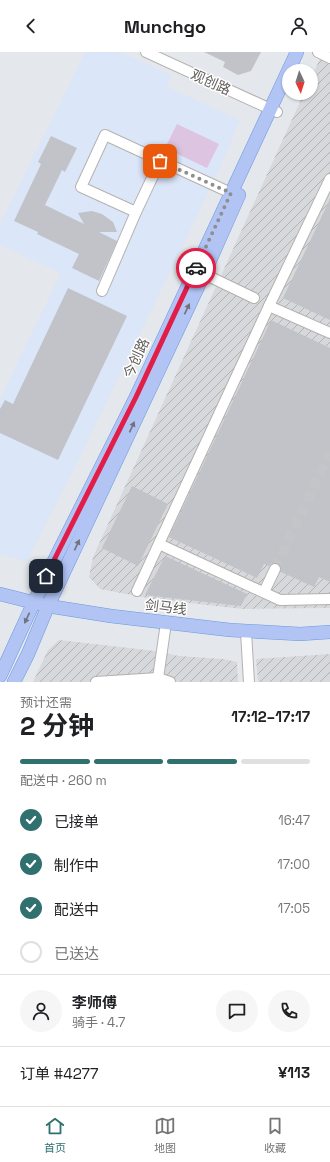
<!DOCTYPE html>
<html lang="zh">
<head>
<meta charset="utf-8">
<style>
  :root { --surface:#fff; --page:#f6f6f6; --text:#202124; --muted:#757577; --line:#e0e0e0; --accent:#307170 }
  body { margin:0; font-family:"Space Grotesk","Noto Sans SC",sans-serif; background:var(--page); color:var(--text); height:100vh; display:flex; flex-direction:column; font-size:15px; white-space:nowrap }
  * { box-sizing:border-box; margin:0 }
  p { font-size:13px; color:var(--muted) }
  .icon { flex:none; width:22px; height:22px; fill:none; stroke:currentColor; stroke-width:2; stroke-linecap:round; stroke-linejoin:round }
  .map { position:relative; height:630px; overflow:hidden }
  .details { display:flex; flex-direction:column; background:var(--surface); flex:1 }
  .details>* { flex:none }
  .needle { width:26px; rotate:176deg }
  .controls { position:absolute; left:282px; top:12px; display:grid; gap:8px }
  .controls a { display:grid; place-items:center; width:36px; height:36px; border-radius:50%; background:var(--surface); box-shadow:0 1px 3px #0004; font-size:20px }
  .pin { position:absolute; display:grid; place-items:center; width:34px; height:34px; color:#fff; margin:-17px; border-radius:8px; box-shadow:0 2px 6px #0006 }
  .courier { position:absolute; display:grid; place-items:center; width:40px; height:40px; margin:-20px; border:3px solid #e11d48; border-radius:50%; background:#fff; color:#222; box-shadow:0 1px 5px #0007 }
  .summary em { font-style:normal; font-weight:700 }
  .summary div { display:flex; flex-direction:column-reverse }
  .summary { display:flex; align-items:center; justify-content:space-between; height:68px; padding:0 20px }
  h1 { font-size:26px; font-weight:700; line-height:30px }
  .bar { display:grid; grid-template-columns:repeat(4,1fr); gap:6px 4px; align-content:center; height:48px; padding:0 20px }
  .bar i { height:5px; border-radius:3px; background:var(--line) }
  .bar .current { background:var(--accent) }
  .bar p { grid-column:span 4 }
  .line { display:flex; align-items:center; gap:10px; padding:0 20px; border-top:1px solid var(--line) }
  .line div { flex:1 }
  .round { display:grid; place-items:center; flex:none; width:42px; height:42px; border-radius:21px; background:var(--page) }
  ol { padding:0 20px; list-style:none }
  li { display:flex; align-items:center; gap:12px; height:44px }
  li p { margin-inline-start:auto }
  li .icon { padding:4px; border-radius:50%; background:var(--accent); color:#fff; stroke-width:4 }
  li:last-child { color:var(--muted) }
  li i { width:22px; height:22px; border:2px solid var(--line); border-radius:50% }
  header { display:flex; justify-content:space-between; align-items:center; height:52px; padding:0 20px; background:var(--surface); font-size:18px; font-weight:700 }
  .menu { display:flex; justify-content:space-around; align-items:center; height:56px; border-top:1px solid var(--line); background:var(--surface); font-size:11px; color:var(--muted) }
  .menu a { display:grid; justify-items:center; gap:2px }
  .menu .current { color:var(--accent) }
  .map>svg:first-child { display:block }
  .commercial { fill:#dce6f9 }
  .industrial { fill:url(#industrial-furrows) }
  .pitch { fill:#ddc4e1 }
  .building { fill:#c1c3c8 }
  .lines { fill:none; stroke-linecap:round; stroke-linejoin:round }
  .minor-tunnel { stroke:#c4c5c8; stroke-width:10; stroke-dasharray:10 5; stroke-linecap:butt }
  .minor-casing { stroke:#b4b2af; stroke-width:12 }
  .major-casing { stroke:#6b99df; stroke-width:14 }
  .minor { stroke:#fff; stroke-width:10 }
  .major { stroke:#b1c4f4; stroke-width:13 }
  .oneway { fill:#72737a }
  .done { stroke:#908f8e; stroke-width:4; stroke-dasharray:0 7.2 }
  .route { stroke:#e11d48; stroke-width:5 }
  .labels { text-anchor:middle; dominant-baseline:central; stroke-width:3; stroke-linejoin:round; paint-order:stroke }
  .street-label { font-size:14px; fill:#625f5c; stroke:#fff }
</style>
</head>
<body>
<header><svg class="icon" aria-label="back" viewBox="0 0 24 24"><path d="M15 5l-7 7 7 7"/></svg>Munchgo<svg class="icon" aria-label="person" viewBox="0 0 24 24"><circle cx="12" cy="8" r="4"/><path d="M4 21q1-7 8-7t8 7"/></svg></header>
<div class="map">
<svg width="330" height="630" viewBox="0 0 330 630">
  <defs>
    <pattern id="industrial-furrows" width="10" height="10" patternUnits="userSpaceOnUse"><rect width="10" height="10" fill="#d6d8db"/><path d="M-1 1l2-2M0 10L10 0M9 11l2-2" fill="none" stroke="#b1b2b5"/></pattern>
  </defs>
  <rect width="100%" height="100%" fill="#e4e7ec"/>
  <polygon class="commercial" points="85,0 120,0 171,23 167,35 240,68 212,133 76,413 27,509 0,502 0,347 61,221 0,193 0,173"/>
  <g class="industrial">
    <polygon points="323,0 330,0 330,556 243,557 153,547 100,537 89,525 93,505 304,41 311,41 311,26"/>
    <polygon points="59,588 155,599 179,604 223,607 237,610 238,630 33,630 48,598"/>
    <polygon points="330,602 330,630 258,630 256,607"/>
  </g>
  <polygon class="pitch" points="177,72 219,92 207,116 165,96"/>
  <g class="building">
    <polygon points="204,0 261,0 251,19 238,23 223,15 225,10"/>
    <polygon points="51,84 77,96 65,120 62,118 45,153 84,172 78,161 92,159 102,162 113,170 117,180 99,180 117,189 99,229 72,216 79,202 37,182 38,180 14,169 41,112 38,110"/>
    <polygon points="330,147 330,268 283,246"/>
    <polygon points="68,236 127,264 58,408 0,381 0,357 5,348 13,352"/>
    <polygon points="271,268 330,296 330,530 319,525 314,535 281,520 281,514 277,511 272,511 269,514 264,512 257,526 169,485"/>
    <polygon points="132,434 168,452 138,514 102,496"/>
    <polygon points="165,504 247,542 241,554 145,543"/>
  </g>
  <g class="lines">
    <polyline class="minor-tunnel" points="275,517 330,400"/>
    <g class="minor-casing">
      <g id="minor">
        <polyline points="146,0 277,60"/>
        <polyline points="318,0 330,6"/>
        <polyline points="160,109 136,160 81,135 105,83 231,141"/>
        <polyline points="204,222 254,246"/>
        <polyline points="102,239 136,160"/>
        <polyline points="269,254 330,281"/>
        <polyline points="159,492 280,548 330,547"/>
        <polyline points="137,539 269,254 330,127"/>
        <polyline points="264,540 275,517"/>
        <polyline points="246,580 249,630"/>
        <polyline points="158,626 166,571"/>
        <polyline points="96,630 158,626 170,630"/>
      </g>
    </g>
    <g class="major-casing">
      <g id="major">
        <polyline points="0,542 48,554 111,564 230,578 300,582 330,580"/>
        <polyline points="0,624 40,537 136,345 297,0"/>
        <polyline points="14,630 28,602 48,554 204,222 239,143"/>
      </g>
    </g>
    <use href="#minor" class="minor"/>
    <use href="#major" class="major"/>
  </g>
  <defs><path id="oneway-solid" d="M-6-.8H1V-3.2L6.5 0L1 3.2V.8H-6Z"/></defs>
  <g class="oneway">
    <use href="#oneway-solid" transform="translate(187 257) rotate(-65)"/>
    <use href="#oneway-solid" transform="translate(132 375) rotate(-65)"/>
    <use href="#oneway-solid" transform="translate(77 493) rotate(-65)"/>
    <use href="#oneway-solid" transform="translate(27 566) rotate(115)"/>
  </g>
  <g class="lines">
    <polyline class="done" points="160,109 231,141 196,216"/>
    <polyline class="route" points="46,524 136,345 196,216"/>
  </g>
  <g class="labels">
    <g class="street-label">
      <text transform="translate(211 30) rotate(24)">观创路</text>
      <text transform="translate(136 306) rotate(-65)">今创路</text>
      <text transform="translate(166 555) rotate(7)">剑马线</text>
    </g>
  </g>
</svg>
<div class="controls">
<a><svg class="needle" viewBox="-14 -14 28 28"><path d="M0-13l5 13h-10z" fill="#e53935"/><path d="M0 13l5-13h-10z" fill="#757577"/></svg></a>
</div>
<div class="pin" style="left:160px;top:109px;background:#ea580c"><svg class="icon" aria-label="bag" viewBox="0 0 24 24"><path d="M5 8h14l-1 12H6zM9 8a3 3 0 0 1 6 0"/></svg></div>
<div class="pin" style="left:46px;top:524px;background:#1f2937"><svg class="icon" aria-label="home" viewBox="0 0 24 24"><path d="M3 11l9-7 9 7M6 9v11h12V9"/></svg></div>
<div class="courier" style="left:196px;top:216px"><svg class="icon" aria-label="car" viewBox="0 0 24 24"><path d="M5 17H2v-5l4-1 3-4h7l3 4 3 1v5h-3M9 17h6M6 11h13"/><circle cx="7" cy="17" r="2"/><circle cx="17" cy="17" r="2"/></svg></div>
</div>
<section class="details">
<div class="summary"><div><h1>2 分钟</h1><p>预计还需</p></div><em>17:12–17:17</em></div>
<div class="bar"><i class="current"></i><i class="current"></i><i class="current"></i><i></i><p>配送中 · 260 m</p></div>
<ol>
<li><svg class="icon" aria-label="check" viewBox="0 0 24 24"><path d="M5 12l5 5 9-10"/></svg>已接单<p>16:47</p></li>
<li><svg class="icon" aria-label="check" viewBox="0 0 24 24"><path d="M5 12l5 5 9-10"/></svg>制作中<p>17:00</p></li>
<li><svg class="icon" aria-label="check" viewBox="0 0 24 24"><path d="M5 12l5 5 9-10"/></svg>配送中<p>17:05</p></li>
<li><i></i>已送达</li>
</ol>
<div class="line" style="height:72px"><a class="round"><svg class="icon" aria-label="person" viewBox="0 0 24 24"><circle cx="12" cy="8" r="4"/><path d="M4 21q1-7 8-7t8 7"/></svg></a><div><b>李师傅</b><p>骑手 · 4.7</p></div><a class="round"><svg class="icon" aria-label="chat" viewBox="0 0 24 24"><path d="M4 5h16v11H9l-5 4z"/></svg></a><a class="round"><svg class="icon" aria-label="phone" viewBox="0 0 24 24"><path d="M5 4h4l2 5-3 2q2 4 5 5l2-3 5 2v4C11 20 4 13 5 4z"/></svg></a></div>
<div class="line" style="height:52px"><div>订单 #4277</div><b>¥113</b></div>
</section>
<nav class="menu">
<a class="current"><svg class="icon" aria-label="home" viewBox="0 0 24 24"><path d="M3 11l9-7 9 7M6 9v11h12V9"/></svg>首页</a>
<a><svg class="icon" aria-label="map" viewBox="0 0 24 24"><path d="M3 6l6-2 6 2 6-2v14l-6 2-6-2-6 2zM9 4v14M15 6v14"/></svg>地图</a>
<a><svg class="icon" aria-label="saved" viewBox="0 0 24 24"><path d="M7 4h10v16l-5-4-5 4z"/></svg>收藏</a>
</nav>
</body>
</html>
